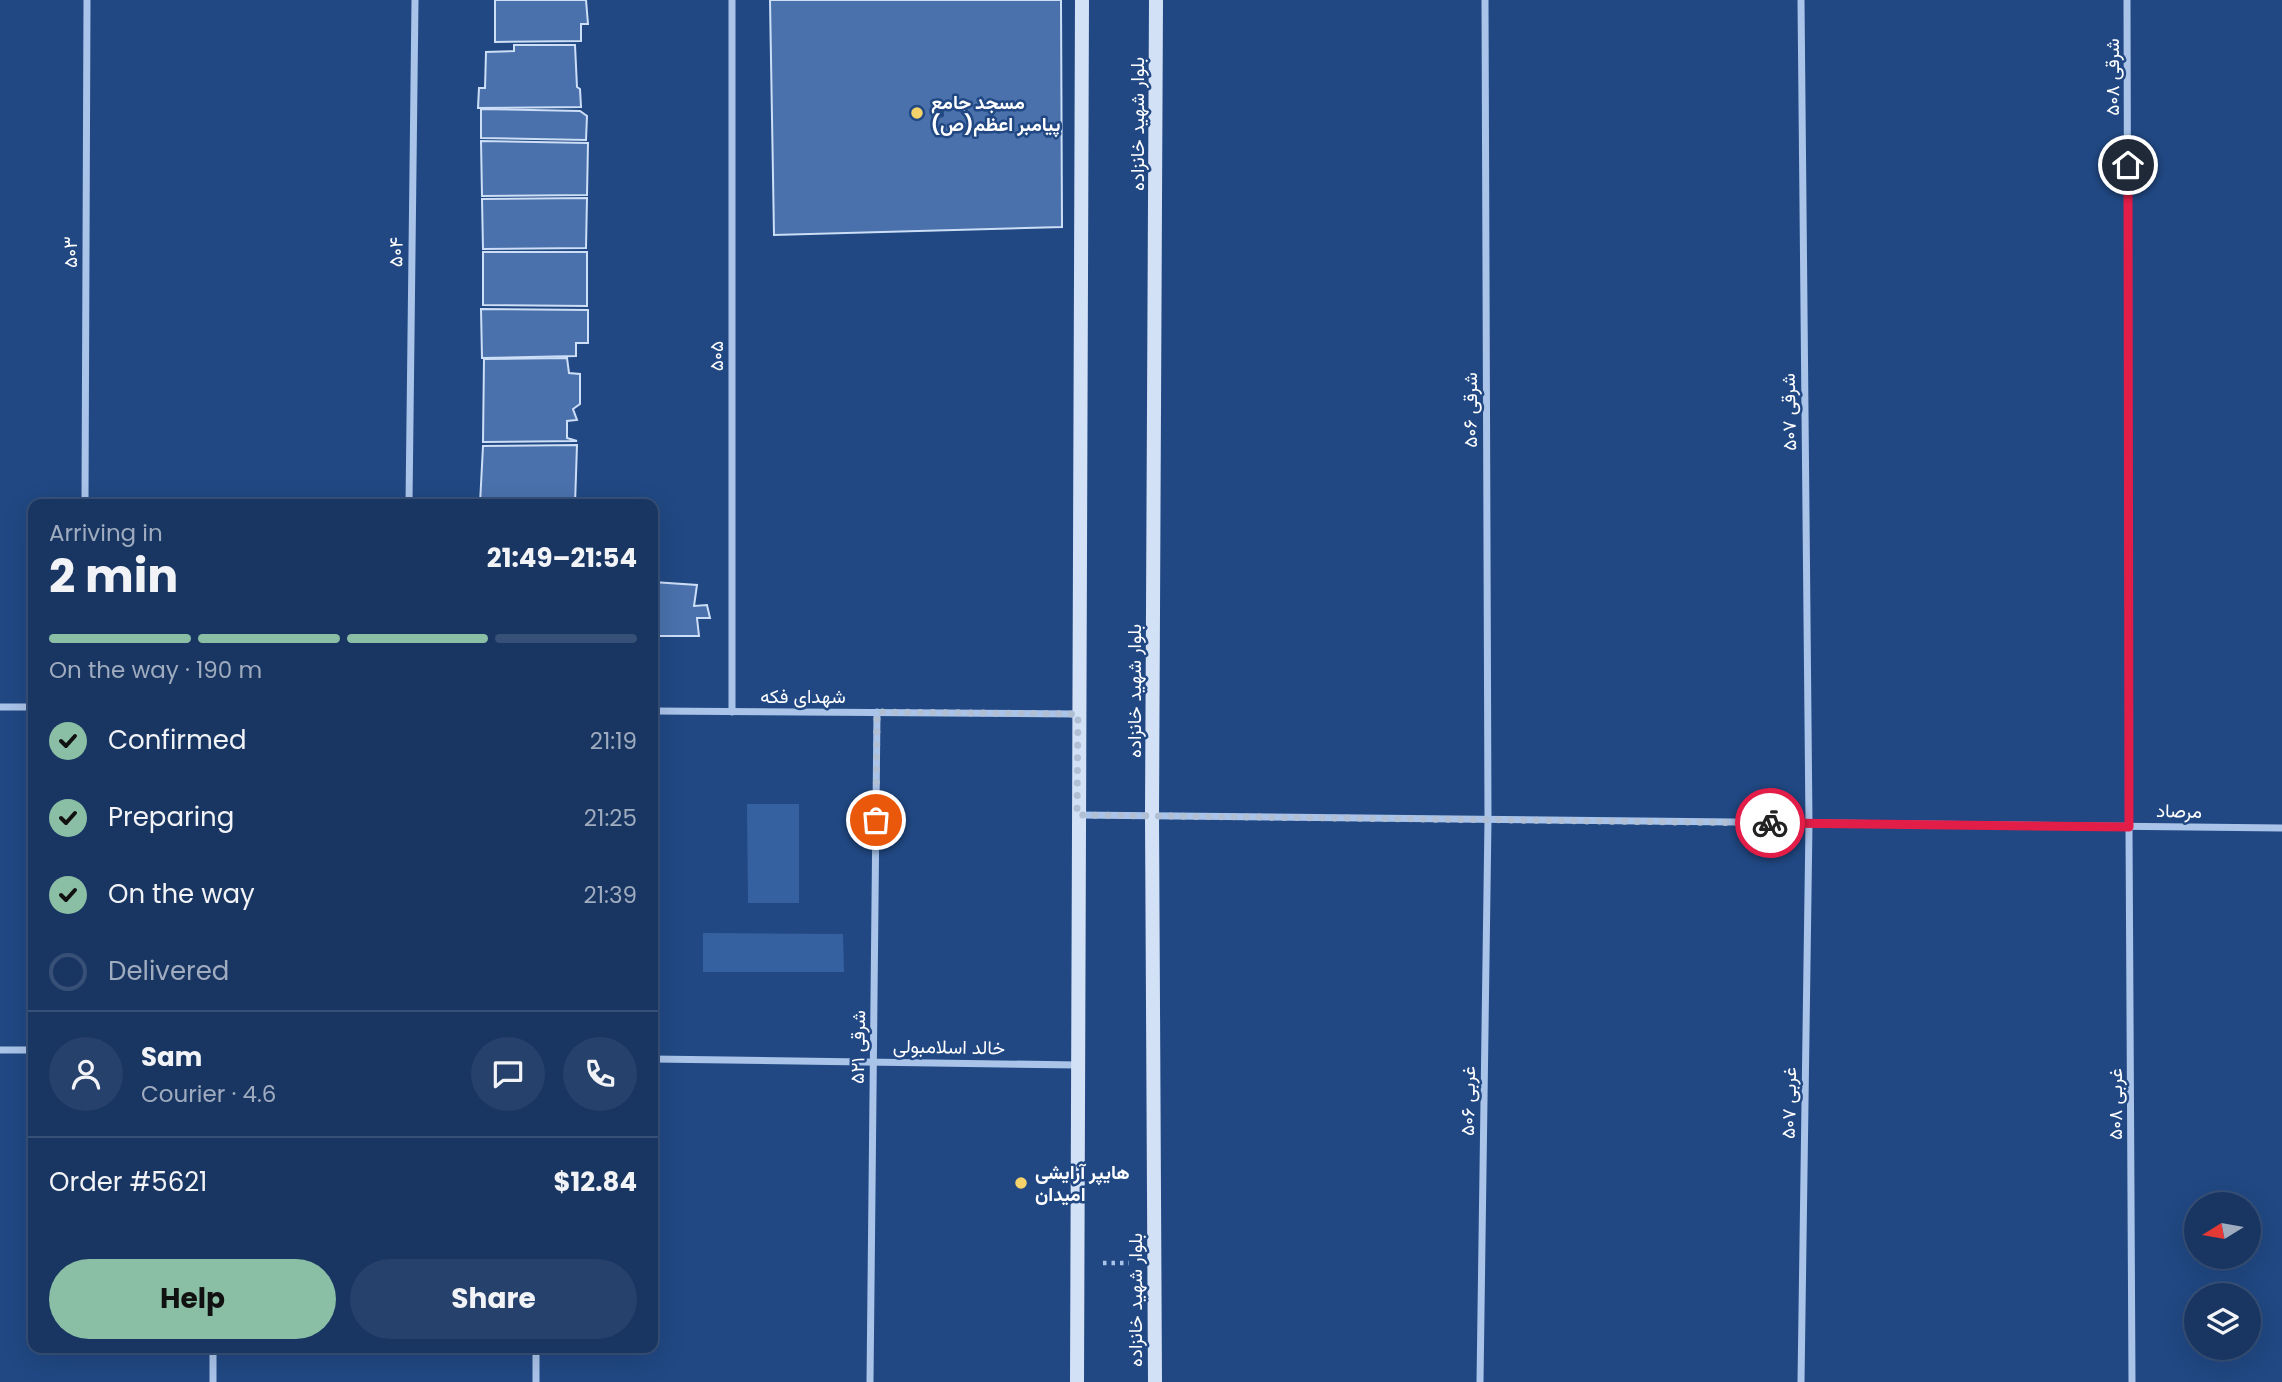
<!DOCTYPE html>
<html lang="en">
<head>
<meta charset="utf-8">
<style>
  :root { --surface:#193662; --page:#26416b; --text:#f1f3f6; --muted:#9fabbe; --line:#375077; --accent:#8abfa5 }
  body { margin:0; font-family:Poppins,Vazirmatn,sans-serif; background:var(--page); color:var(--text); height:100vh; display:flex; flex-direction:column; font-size:26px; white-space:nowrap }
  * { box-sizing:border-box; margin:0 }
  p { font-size:23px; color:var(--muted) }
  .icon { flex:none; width:38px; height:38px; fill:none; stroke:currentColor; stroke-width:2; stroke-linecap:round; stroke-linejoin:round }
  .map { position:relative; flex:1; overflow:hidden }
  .side { position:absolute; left:28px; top:499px; width:630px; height:854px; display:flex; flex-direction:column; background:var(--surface); border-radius:14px; box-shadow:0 7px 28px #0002,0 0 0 2px var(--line) }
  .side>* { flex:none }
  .needle { width:46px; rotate:259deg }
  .fabs { position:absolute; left:2184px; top:1192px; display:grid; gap:14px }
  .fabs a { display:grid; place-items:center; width:77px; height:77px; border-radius:50%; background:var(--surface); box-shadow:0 7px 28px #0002,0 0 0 2px var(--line); font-size:35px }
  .pin { position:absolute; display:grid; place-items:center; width:60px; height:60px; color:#fff; margin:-30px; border:4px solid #fff; border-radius:50%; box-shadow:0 2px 7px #0007 }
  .courier { position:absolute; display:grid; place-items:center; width:70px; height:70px; margin:-35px; border:5px solid #e11d48; border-radius:50%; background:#fff; color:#222; box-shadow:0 2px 9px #0007 }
  .head em { font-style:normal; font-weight:700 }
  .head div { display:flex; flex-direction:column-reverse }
  .head { display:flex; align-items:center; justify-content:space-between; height:119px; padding:0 21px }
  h1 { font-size:46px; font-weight:700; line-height:52px }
  .bar { display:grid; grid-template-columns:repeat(4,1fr); gap:10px 7px; align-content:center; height:84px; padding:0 21px }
  .bar i { height:9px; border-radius:5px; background:var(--line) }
  .bar .on { background:var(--accent) }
  .bar p { grid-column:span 4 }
  .line { display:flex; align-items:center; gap:18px; padding:0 21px; border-top:2px solid var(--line) }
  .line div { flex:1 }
  .round { display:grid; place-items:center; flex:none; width:74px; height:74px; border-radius:37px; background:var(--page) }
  ol { padding:0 21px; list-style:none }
  li { display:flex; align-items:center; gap:21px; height:77px }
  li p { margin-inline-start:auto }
  li .icon { padding:7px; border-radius:50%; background:var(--accent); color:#111; stroke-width:4 }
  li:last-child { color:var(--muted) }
  li i { width:38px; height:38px; border:4px solid var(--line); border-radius:50% }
  .action { display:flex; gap:14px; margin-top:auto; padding:14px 21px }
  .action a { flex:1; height:80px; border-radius:42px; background:var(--accent); color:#111; font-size:28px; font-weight:700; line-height:80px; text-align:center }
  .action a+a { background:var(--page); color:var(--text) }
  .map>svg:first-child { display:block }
  .green { fill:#3561a1 }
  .building { fill:#4a71ac; stroke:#cddef7; stroke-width:2 }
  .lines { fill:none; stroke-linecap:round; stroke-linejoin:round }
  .path { stroke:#a9c3e9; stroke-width:4.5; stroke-dasharray:3.5 5; stroke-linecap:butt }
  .minor { stroke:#a9c3e9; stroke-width:7 }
  .secondary { stroke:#d3e1f7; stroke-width:14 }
  .done { stroke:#b1bfd4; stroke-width:7; stroke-dasharray:0 12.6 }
  .route { stroke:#e11d48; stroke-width:9 }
  .poi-dot { fill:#f5d36a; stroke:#214883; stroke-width:2.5 }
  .labels { text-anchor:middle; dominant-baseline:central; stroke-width:5; stroke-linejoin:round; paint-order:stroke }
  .street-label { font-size:19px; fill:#fff; stroke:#214883 }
  .poi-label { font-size:19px; font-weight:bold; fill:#fff; stroke:#214883; text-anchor:start }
</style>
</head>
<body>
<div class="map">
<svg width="2282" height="1382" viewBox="0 0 2282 1382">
  <rect width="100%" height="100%" fill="#214883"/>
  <g class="green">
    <polygon points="747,804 799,804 799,903 748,903"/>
    <polygon points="703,933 843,934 844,972 703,972"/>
  </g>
  <g class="building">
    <polygon points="495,0 586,0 588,24 581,24 581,41 495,42"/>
    <polygon points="770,0 1061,0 1062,227 774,235"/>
    <polygon points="514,45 575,45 577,87 580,89 581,107 478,108 479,88 485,88 486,52 514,51"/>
    <polygon points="481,109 580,111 587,116 586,140 481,138"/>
    <polygon points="481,141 588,143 587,195 482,196"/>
    <polygon points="587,198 586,248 483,249 482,199"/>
    <polygon points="483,252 587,252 587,306 483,305"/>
    <polygon points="481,309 588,310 588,343 576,343 576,356 482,358"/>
    <polygon points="567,358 569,373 580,374 580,404 573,409 577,420 567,421 567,438 577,441 483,442 484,359"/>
    <polygon points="577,445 575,504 480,504 483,446"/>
    <polygon points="653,582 697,585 694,606 707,605 710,618 697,618 699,636 653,636"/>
  </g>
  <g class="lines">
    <polyline class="path" points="1103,1263 1129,1263"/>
    <g class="minor">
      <polyline points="732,0 732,712"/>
      <polyline points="2127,0 2129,827 2132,1382"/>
      <polyline points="85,504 87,0"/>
      <polyline points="409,504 415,0"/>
      <polyline points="0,707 33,707"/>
      <polyline points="653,711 1078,714"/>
      <polyline points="1078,815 2282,828"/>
      <polyline points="0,1050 33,1050"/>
      <polyline points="653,1059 1078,1065"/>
      <polyline points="213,1382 213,1348"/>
      <polyline points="536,1382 536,1348"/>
      <polyline points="870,1382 877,712"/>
      <polyline points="1480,1382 1488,820 1485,0"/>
      <polyline points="1801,1382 1809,824 1801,0"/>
    </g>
    <g class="secondary">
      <polyline points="1077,1382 1082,0"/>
      <polyline points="1155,1382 1152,816 1156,0"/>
    </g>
  </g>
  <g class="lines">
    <polyline class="done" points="876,820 877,712 1078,714 1077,815 1770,823"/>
    <polyline class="route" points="1770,823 2129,827 2128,165"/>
  </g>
  <g class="poi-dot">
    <circle cx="917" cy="113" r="7"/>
    <circle cx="1021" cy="1183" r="7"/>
  </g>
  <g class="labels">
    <g class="street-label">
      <text transform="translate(2112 77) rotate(-90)">۵۰۸ شرقی</text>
      <text transform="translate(1137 124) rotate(-90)">بلوار شهید خانزاده</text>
      <text transform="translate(70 252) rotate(-90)">۵۰۳</text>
      <text transform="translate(396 252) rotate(-89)">۵۰۴</text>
      <text transform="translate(716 356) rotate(-90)">۵۰۵</text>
      <text transform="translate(1470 410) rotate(-90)">۵۰۶ شرقی</text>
      <text transform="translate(1789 412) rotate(-91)">۵۰۷ شرقی</text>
      <text transform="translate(1134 691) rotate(-90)">بلوار شهید خانزاده</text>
      <text x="803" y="696">شهدای فکه</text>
      <text transform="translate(2179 811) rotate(1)">مرصاد</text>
      <text transform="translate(858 1047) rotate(-89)">۵۲۱ شرقی</text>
      <text transform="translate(949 1047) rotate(1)">خالد اسلامبولی</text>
      <text transform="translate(1468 1101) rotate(-89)">۵۰۶ غربی</text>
      <text transform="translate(1789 1103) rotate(-89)">۵۰۷ غربی</text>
      <text transform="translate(2115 1104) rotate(-90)">۵۰۸ غربی</text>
      <text transform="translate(1135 1300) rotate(-90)">بلوار شهید خانزاده</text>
    </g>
    <g class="poi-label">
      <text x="931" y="102">مسجد جامع<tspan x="931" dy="22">پیامبر اعظم(ص)</tspan></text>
      <text x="1035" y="1172">هایپر آرایشی<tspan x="1035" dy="22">امیدان</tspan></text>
    </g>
  </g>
</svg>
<div class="fabs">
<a><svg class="needle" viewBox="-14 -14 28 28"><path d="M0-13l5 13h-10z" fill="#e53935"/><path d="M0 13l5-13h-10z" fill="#9fabbe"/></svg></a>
<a><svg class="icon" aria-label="layers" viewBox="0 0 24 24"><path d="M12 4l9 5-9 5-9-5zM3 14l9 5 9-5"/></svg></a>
</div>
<div class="pin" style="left:876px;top:820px;background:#ea580c"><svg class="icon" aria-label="bag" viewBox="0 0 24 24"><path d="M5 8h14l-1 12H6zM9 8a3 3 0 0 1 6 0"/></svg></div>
<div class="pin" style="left:2128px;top:165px;background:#1f2937"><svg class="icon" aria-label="home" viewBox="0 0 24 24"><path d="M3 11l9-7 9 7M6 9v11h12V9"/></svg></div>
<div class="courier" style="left:1770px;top:823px"><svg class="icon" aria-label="bike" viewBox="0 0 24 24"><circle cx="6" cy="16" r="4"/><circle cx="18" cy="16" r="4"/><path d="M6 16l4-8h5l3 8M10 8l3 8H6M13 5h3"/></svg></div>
<section class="side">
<div class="head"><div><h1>2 min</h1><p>Arriving in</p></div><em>21:49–21:54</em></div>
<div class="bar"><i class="on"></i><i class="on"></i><i class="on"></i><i></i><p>On the way · 190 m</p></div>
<ol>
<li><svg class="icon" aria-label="check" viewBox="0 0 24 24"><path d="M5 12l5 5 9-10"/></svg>Confirmed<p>21:19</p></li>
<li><svg class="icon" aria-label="check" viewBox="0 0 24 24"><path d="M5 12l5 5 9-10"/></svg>Preparing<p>21:25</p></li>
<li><svg class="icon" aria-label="check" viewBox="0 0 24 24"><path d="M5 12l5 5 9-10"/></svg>On the way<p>21:39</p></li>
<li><i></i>Delivered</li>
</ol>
<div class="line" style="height:126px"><a class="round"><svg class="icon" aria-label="person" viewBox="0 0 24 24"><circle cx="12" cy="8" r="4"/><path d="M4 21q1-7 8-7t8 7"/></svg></a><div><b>Sam</b><p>Courier · 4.6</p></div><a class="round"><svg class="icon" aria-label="chat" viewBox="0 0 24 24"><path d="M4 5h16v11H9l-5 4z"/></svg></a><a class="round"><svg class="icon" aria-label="phone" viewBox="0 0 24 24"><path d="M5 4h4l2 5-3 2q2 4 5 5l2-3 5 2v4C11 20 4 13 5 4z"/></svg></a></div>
<div class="line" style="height:91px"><div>Order #5621</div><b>$12.84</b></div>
<div class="action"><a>Help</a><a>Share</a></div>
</section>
</div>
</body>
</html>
